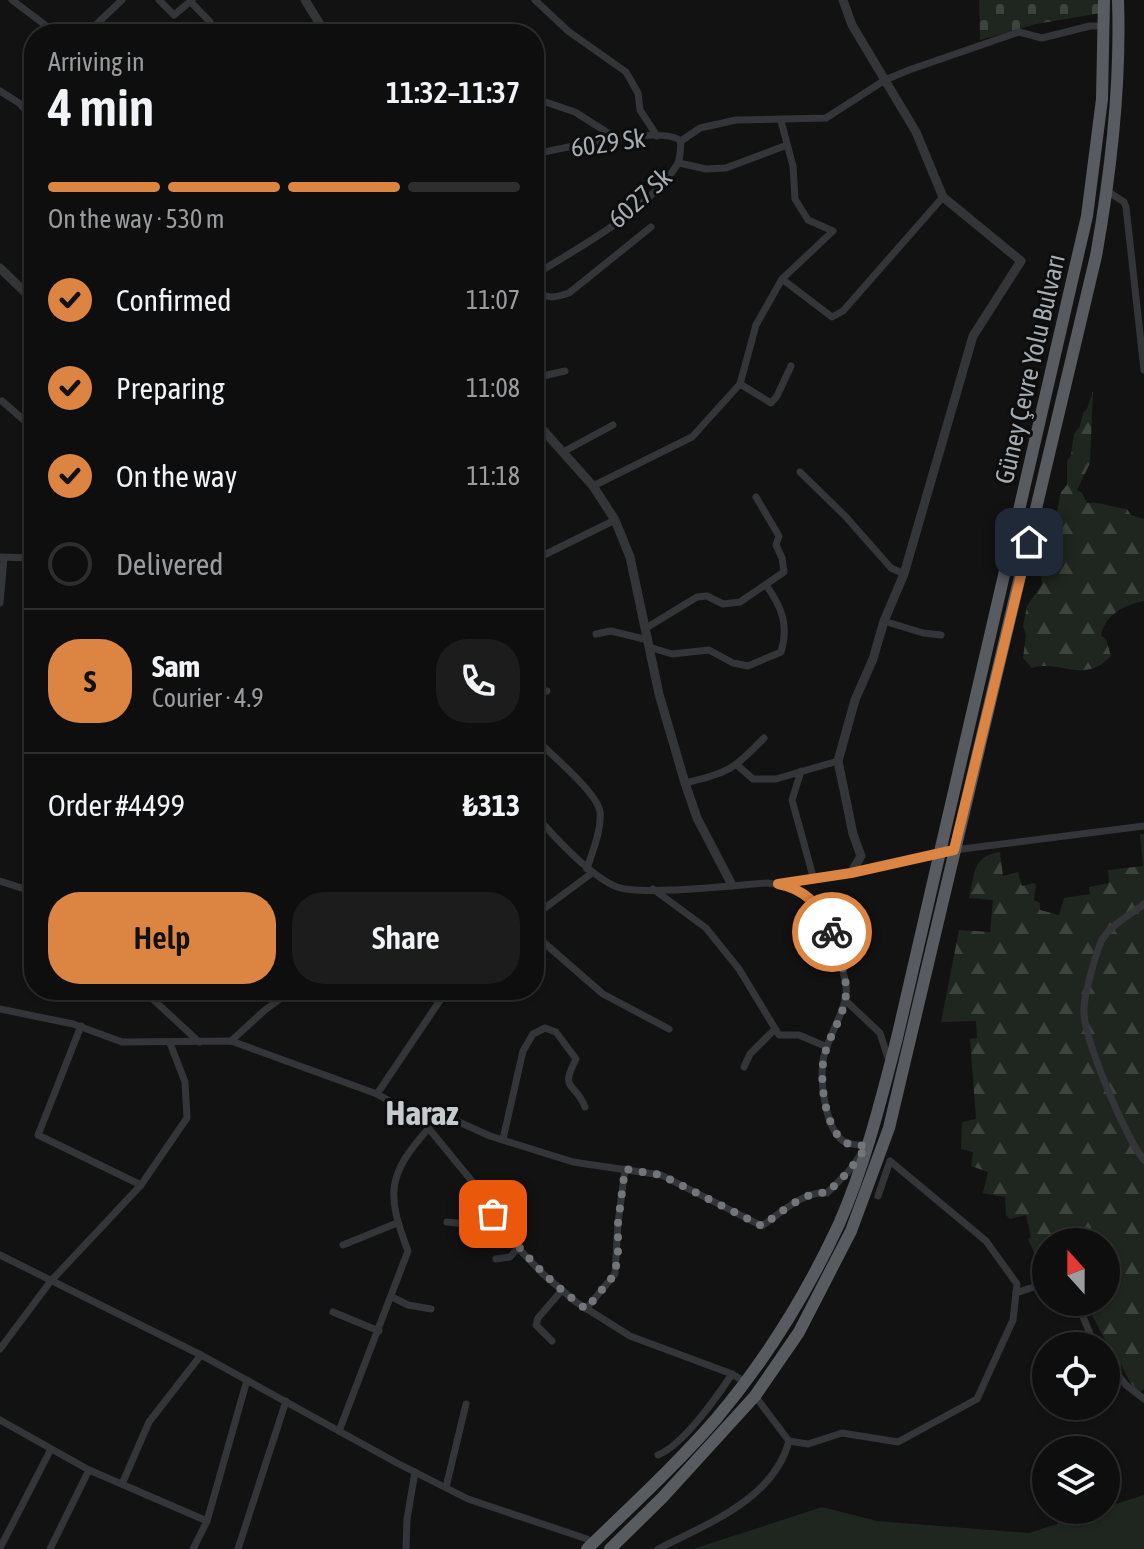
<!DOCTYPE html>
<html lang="en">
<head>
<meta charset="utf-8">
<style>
  :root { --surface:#0e0e0e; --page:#1c1c1c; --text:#f1f3f6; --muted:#9b9c9e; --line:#2e2e2e; --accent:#dc8441 }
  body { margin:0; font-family:"Asap Condensed",sans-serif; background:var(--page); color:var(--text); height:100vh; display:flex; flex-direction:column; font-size:30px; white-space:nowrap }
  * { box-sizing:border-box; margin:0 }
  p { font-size:26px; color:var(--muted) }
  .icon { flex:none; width:44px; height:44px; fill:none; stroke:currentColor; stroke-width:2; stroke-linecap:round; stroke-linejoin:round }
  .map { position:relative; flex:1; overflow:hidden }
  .sheet { position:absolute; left:24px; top:24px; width:520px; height:976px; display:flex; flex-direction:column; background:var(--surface); border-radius:32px; box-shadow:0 2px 6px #0004,0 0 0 2px var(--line) }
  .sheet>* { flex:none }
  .needle { width:52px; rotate:339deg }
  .controls { position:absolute; left:1032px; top:1228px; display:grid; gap:16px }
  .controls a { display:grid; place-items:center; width:88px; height:88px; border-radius:50%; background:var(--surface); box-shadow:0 2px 6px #0004,0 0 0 2px var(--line); font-size:40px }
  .pin { position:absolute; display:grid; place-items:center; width:68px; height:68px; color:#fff; margin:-34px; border-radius:16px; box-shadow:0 4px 12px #0006 }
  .courier { position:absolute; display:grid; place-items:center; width:80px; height:80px; margin:-40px; border:6px solid #dc8441; border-radius:50%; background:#fff; color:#222; box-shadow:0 2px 10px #0007 }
  .overview em { font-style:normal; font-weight:600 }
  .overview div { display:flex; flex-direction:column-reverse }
  .overview { display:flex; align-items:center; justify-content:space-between; height:136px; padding:0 24px }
  h1 { font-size:52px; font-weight:600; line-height:60px }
  .bar { display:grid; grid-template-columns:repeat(4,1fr); gap:12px 8px; align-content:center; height:96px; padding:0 24px }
  .bar i { height:10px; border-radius:6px; background:var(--line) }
  .bar .on { background:var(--accent) }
  .bar p { grid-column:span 4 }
  .line { display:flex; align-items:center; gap:20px; padding:0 24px; border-top:2px solid var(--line) }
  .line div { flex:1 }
  .round { display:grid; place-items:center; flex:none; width:84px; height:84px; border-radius:32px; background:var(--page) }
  ol { padding:0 24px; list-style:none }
  li { display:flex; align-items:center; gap:24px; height:88px }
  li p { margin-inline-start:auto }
  li .icon { padding:8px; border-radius:50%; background:var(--accent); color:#111; stroke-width:4 }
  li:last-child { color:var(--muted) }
  li i { width:44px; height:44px; border:4px solid var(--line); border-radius:50% }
  .primary-button { display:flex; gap:16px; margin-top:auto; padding:16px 24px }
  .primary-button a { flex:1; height:92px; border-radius:32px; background:var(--accent); color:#111; font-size:32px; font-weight:600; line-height:92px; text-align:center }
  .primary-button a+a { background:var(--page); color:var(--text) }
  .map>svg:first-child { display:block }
  .forest { fill:url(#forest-firs) }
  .cemetery { fill:url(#cemetery-stones) }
  .park { fill:#1f261f }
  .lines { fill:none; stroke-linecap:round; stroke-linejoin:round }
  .minor { stroke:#333538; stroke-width:7 }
  .tertiary { stroke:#333538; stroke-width:9 }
  .trunk { stroke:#585c60; stroke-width:12 }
  .done { stroke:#72767a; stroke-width:8; stroke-dasharray:0 14.4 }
  .route { stroke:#dc8441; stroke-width:10 }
  .labels { text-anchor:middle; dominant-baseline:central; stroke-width:6; stroke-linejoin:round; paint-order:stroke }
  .street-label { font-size:26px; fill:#a5acb2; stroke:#0d0d0e }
  .district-label { font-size:34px; font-weight:bold; fill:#c5cacf; stroke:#0d0d0e }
</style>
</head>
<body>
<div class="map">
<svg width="1144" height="1549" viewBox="0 0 1144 1549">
  <defs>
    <pattern id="forest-firs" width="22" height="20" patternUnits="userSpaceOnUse" patternTransform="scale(2)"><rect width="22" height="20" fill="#1f261f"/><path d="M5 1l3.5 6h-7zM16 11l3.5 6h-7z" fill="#3d433d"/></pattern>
    <pattern id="cemetery-stones" width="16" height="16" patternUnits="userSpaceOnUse" patternTransform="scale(2)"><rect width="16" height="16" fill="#1f261f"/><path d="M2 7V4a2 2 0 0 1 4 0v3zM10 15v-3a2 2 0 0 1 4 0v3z" fill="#3d433d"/></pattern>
  </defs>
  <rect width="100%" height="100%" fill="#121213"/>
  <g class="forest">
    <path d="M1093,391l-3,72 -13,27 5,3 5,10c13,-2 27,5 40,6l4,6 13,4v82c-19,4 -39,13 -43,35l5,3 5,17c-28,29 -50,3 -79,12l-9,-10 3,-23 -3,-9 4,-20 15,-22 -3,-17 11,-14 -2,-17 4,-17 5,-8 4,-19 6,-7v-24l4,-6 3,-21 6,-8 3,-13 4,-4z"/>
    <path d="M1140,834h4v555l-4,3c-12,-8 -14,-20 -21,-30 -13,-19 -23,-40 -34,-60h21v-60h-60v30l-6,-6 -12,-27 3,-2 -5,-22 -16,4 -4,-4 -1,-18 -22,-4 5,-21 -17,-6 2,-14 -12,-3 1,-27 14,-3 -6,-80 7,-1 -1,-17 -35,1 18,-92 31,2 3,-32 -24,-2c6,-24 3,-42 31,-46l3,24 15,-4 4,14 12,-3 2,2 -2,15 6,3v7l19,5 5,-17 26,-4 -1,-7 20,-4 -1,-13 35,-4z"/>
  </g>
  <polygon class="cemetery" points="979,0 1100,0 1101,13 1036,24 980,40"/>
  <polygon class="park" points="1144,1495 1144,1549 693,1549 822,1507 877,1521 1029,1533 1057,1524 1063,1510 1106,1510 1106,1507"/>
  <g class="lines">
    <g class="minor">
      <polyline points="12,0 57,34"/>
      <polyline points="159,0 174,15 192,0"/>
      <polyline points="535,0 568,31 626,72 638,93 640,110 657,136"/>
      <polyline points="190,1 210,22"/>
      <polyline points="86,34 122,0"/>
      <polyline points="0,91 19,103 34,119"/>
      <polyline points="534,98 575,112 616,138"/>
      <path d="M534,154c29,-5 126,-30 147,-13"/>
      <polyline points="679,163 706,169 726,168 787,145"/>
      <polyline points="1107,191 1124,202 1126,207 1144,370"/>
      <path d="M534,275c45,-27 114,-65 143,-110 4,-6 3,-17 4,-24l19,-13 36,-8 90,-2 59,-38 24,-10 110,-38 23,6 48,-12h14"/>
      <polyline points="782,279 832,317 843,311 943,197"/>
      <path d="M534,288c11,12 21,10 35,5l82,-66"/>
      <polyline points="534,378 565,371"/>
      <polyline points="740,384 771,403 777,396 791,366"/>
      <polyline points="2,401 34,429"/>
      <polyline points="563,452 613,425"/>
      <polyline points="800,472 846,517 891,568 904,574"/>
      <polyline points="593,486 692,437 740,384 756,325 782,279 833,231 808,220 795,199 793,166 781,121"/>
      <polyline points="0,557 34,558"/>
      <polyline points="534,560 615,520"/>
      <polyline points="0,603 4,558"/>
      <polyline points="884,621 923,633 941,635"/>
      <polyline points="646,628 697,597 707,596 723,604 740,602 784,572 782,558 776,545 779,536 756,497"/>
      <polyline points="596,634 611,631 648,640"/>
      <path d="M649,647l23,7 37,-4 24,13 15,3 33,-14c8,-27 1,-45 -15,-67"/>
      <polyline points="534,693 547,691"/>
      <path d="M534,740l7,4c14,14 57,50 59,68 2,18 -8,40 -13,57"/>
      <polyline points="738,766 753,779 776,779 838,761"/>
      <polyline points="801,771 792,800 814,880"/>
      <path d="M685,783c42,-10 49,-13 79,-45"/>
      <polyline points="0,881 34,892"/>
      <polyline points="785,884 851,873 954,850 1144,826"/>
      <polyline points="653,889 706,928 739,969 779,1035 799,1035 827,1047"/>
      <path d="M1144,904c-14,12 -32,19 -42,36 -6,12 -19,58 -18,72 0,27 42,127 60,148"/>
      <polyline points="534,916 592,873"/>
      <polyline points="534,934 603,994 669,1029"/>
      <polyline points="143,990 199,1042"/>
      <polyline points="845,1000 880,1033 889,1061"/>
      <polyline points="0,1009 73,1024 122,1042 231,1041 377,1094 421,1119 471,1180 518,1248 543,1274 576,1302 630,1336 732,1374 745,1382"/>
      <polyline points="81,1026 38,1135 141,1185"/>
      <polyline points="231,1041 265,1010 292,990"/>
      <polyline points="744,1067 750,1054 774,1030"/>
      <polyline points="377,1094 447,990"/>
      <path d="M421,1119l29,-1 40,18 83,26 88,13 101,51c17,-12 43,-36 65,-33l21,-21 19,-26c-8,-1 -17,-1 -24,-5 -18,-14 -23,-59 -20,-81 4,-22 19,-42 23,-64 2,-14 -5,-29 -8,-42 -12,-43 -23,-66 -71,-71 -32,2 -125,13 -150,4 -26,-10 -65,-52 -83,-74"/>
      <path d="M503,1139l20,-88 10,-17 12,-6 11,4 20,27c-17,33 -1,22 9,48"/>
      <polyline points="447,1222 466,1224 481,1236 489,1237 503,1227"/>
      <polyline points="343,1245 397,1223"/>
      <polyline points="0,1255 201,1355 397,1463 468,1499 587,1539"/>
      <polyline points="496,1259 510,1257 518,1248"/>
      <polyline points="1016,1293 1046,1283"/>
      <polyline points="392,1297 408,1305 431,1309"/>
      <polyline points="1077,1302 1095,1346"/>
      <polyline points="586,1309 615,1274 618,1223 625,1169"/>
      <polyline points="333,1312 379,1331"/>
      <polyline points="552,1341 536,1325 538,1318 562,1290"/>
      <polyline points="0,1349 50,1282 141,1185 187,1118 185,1082 170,1043"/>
      <polyline points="1106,1360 1126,1385 1144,1399"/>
      <polyline points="0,1420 89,1470 207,1521"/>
      <path d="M339,1431l69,-180c-22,-58 -21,-76 21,-123"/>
      <polyline points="789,1441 808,1444 842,1433 898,1442 977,1399 1013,1320 1017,1284 986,1241 890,1161 878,1196"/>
      <path d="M658,1455c25,-10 59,-58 74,-81"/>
      <polyline points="122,1484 149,1422 201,1355"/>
      <polyline points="446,1487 466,1404"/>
      <polyline points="0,1548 51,1449"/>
      <polyline points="50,1549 89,1470"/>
      <polyline points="193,1549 207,1521 247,1380"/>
      <polyline points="238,1549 286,1401"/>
      <polyline points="406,1549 407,1519 415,1472"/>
      <path d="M658,1549c49,-25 116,-50 131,-108l-34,-45"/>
    </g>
    <g class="tertiary">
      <polyline points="305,0 326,34"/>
      <polyline points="843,0 852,25 916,132 943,197 1021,261 973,336 904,574 884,621 873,659 855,700 838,761 853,834 861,856 851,873"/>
      <polyline points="0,268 34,301"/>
      <polyline points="534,420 593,486 615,520 630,557 659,694 685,783 697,818 732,885"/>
    </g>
    <g class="trunk">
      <path d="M587,1549c44,-43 89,-84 129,-130 49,-58 91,-126 123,-195 26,-59 42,-124 58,-186l190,-822 15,-117 2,-99"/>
      <path d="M610,1549l52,-51 93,-102 44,-64 52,-101 38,-103 207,-872c15,-84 25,-170 22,-256"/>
    </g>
  </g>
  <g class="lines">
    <path class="done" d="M493,1214c27,37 56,68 93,95l29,-35 3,-22v-29l7,-54 36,6 101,51c17,-12 43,-36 65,-33l21,-21 19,-26c-8,-1 -18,0 -24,-5 -18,-15 -24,-61 -19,-83 4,-22 21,-42 22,-65 1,-19 -9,-42 -14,-61"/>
    <path class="route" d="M832,932c-10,-25 -26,-43 -54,-48l73,-11 103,-23 75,-308"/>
  </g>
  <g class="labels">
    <g class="street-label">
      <text transform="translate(608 143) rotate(-8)">6029 Sk</text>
      <text transform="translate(640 198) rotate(-42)">6027 Sk</text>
      <text transform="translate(1030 369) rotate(-77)">Güney Çevre Yolu Bulvarı</text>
    </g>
    <g class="district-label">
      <text x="422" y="1112">Haraz</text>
    </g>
  </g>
</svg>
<div class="controls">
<a><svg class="needle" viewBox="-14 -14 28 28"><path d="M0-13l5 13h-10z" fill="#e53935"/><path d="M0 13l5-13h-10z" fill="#9b9c9e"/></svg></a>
<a><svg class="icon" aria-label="locate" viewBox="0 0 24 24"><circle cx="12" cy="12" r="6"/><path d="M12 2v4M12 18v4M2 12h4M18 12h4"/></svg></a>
<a><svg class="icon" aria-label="layers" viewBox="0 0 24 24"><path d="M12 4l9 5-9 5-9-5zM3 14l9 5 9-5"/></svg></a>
</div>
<div class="pin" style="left:493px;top:1214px;background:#ea580c"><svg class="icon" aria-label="bag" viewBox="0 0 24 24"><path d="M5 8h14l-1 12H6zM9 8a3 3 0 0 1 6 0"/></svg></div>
<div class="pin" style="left:1029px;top:542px;background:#1f2937"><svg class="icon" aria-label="home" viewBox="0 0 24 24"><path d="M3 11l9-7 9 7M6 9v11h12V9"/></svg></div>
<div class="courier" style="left:832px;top:932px"><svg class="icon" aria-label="bike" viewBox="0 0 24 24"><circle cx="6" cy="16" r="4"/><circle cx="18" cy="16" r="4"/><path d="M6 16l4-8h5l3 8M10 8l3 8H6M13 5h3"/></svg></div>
<section class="sheet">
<div class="overview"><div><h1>4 min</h1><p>Arriving in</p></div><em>11:32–11:37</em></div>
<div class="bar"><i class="on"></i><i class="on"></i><i class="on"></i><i></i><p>On the way · 530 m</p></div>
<ol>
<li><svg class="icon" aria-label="check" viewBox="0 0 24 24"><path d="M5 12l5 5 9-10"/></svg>Confirmed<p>11:07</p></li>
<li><svg class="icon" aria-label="check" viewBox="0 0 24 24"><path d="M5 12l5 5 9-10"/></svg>Preparing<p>11:08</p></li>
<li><svg class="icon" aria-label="check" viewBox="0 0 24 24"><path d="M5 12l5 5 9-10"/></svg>On the way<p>11:18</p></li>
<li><i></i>Delivered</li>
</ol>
<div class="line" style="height:144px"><b class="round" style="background:var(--accent);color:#111">S</b><div><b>Sam</b><p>Courier · 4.9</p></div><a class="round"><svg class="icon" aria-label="phone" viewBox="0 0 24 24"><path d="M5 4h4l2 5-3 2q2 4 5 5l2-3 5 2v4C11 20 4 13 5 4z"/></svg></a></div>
<div class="line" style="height:104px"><div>Order #4499</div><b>₺313</b></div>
<div class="primary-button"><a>Help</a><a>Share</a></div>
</section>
</div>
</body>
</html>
